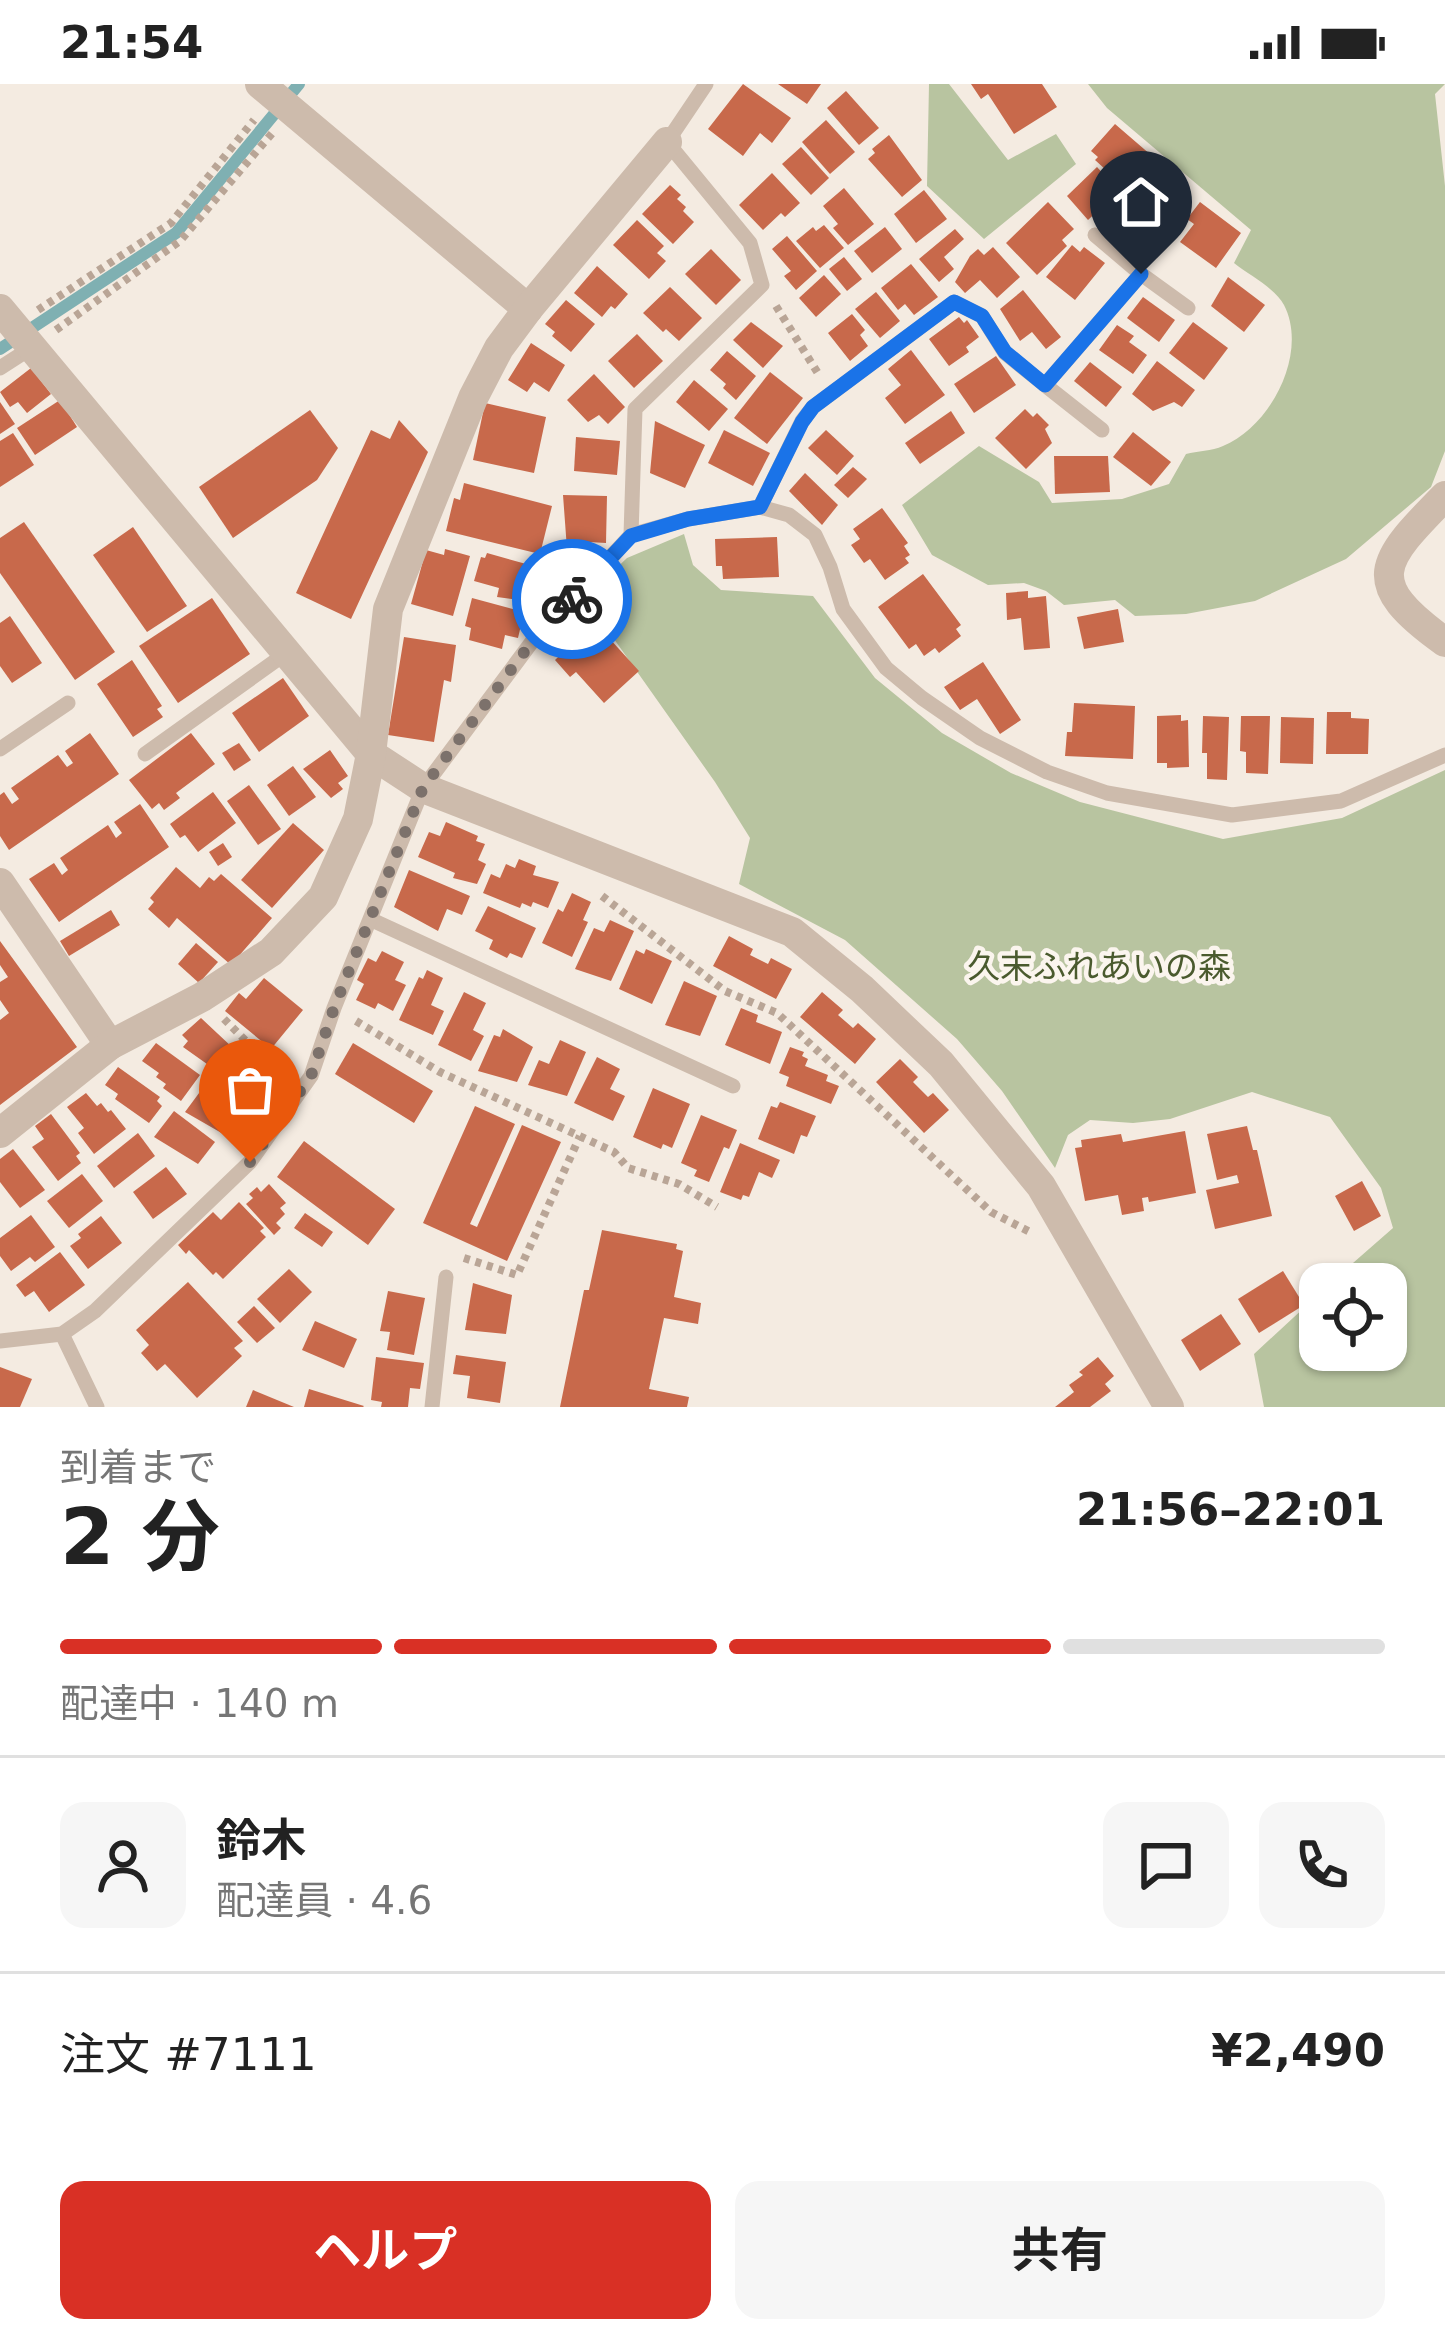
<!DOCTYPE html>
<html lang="ja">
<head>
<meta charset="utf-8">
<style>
  :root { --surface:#fff; --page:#f6f6f6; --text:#222; --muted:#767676; --line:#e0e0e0; --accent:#d93025 }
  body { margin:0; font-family:"DejaVu Sans","Noto Sans JP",sans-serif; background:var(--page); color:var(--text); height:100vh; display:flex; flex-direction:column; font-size:45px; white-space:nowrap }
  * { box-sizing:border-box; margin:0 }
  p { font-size:39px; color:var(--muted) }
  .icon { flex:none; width:66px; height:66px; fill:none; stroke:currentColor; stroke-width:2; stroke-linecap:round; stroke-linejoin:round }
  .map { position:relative; height:1323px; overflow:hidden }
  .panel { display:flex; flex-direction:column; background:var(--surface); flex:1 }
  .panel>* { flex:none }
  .buttons { position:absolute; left:1299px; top:1179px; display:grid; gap:24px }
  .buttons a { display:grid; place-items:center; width:108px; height:108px; border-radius:24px; background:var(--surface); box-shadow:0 3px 9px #0004; font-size:60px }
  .pin { position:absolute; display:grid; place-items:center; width:102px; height:102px; color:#fff; margin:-123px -51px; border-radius:50% 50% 50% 0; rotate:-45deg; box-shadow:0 0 12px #0007 }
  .pin .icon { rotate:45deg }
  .courier { position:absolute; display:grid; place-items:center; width:120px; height:120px; margin:-60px; border:9px solid #1a73e8; border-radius:50%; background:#fff; color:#222; box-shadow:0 3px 15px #0007 }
  .headline em { font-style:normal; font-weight:700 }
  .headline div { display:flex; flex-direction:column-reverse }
  .headline { display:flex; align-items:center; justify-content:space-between; height:204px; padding:0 60px }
  h1 { font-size:78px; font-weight:700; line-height:90px }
  .bar { display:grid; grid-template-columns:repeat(4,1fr); gap:18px 12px; align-content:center; height:144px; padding:0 60px }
  .bar i { height:15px; border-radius:9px; background:var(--line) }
  .bar .selected { background:var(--accent) }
  .bar p { grid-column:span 4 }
  .line { display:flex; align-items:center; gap:30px; padding:0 60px; border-top:3px solid var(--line) }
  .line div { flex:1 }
  .round { display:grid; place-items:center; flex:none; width:126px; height:126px; border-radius:24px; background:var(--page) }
  .primary-button { display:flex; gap:24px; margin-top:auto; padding:24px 60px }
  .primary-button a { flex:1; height:138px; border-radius:24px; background:var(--accent); color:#fff; font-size:48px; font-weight:700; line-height:138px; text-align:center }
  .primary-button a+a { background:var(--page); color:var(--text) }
  .status { display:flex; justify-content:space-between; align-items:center; height:84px; padding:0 60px; background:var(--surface); direction:ltr }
  .status svg { height:33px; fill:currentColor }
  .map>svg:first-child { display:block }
  .green { fill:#b8c4a0 }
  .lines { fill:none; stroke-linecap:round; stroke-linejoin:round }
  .stream { stroke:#7fb0b2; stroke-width:12 }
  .building { fill:#c8694b }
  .path { stroke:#b9a596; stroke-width:8; stroke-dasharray:6 6; stroke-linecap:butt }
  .service { stroke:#cdbbac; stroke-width:15 }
  .minor { stroke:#cdbbac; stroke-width:30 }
  .done { stroke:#7c716b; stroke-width:12; stroke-dasharray:0 21.6 }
  .route { stroke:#1a73e8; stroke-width:15 }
  .labels { text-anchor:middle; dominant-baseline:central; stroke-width:9; stroke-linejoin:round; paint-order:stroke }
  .park-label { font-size:33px; fill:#4a5a2e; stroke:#fbf5ee }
</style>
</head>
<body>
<div class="status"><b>21:54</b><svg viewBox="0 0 49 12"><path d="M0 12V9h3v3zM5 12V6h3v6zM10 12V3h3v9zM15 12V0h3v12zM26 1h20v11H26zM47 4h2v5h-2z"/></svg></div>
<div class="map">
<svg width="1445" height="1323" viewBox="0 0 1445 1323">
  <rect width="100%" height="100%" fill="#f4ebe1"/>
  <g class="green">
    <polygon points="929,0 949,0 1008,76 1056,50 1076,80 984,155 927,102"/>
    <path d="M1088,0h357l-10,10 10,92v265l-14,36 -85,72 -91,42 -69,13 -51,2 -20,-16 -51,5 -18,-14 -22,-8 -36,2 -56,-30 -30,-50 77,-59 60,36 13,21 70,-4 47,-15 17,-30c11,-3 26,-3 37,-8 47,-19 86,-92 61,-141 -9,-17 -35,-30 -50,-42l17,-33 -144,-122z"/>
    <polygon points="684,450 693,481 721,506 813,512 875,594 942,649 1011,689 1080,718 1223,755 1342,734 1445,686 1445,1323 1264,1323 1254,1270 1320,1209 1320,1266 1386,1266 1386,1200 1329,1200 1393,1144 1381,1104 1330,1033 1252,1008 1170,1035 1133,1039 1090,1036 1068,1051 1055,1084 1002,1007 957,955 845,856 739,800 750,754 715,698 585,514 627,474"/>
  </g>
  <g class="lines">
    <polyline class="stream" points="0,265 176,149 299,0"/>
  </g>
  <g class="building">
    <polygon points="743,0 791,34 772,59 760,49 743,72 708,45"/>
    <polygon points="778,0 821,0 807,20"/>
    <polygon points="971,0 1042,0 1057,23 1014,50 988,10 981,15"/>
    <polygon points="846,7 879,44 859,61 827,24"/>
    <polygon points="826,36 855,68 830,90 802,58"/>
    <polygon points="1115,40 1166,84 1150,102 1137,90 1130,98 1110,81 1106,86 1095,76 1098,73 1091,67"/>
    <polygon points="889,51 922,96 902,113 868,75 875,69 872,65"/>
    <polygon points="801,63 829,94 811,111 782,80"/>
    <polygon points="1097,83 1119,107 1088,136 1067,112"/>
    <polygon points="772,89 800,119 785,133 781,129 763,146 739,121"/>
    <polygon points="1168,89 1190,107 1145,166 1124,150 1138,131 1129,124 1136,114 1144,120"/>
    <polygon points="670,101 681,111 677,115 686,123 683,127 694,138 673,160 642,130"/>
    <polygon points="844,104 874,140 848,161 833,144 838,140 823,122"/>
    <polygon points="924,106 947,135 916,159 894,130"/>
    <polygon points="1048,118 1074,145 1062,156 1067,162 1037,191 1006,159"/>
    <polygon points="1200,118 1241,149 1216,184 1180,158 1194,140 1187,135"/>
    <polygon points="637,136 664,162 657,169 666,177 649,195 613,161"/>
    <polygon points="824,141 844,164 820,184 796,157 813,143 816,147"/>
    <polygon points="885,143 902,165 872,189 854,167"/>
    <polygon points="955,145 964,155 944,173 954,185 939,198 919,175"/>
    <polygon points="787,152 817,187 796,206 784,192 791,187 772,165"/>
    <polygon points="1072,161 1080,168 1084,163 1105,179 1075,216 1046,193"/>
    <polygon points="993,163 1020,193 997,214 980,196 965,209 955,198 970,172 978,165 984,171"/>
    <polygon points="711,165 741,196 716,221 685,190"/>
    <polygon points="844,173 862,195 847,207 829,185"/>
    <polygon points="911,180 938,213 914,231 905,220 898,226 881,204"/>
    <polygon points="597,182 628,210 615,225 611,222 602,233 574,209"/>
    <polygon points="824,191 841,210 816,233 799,214"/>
    <polygon points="1228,193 1265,221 1244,248 1211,222"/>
    <polygon points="670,203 702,234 679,257 666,245 663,248 643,229"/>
    <polygon points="1023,206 1061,253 1046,265 1032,248 1020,257 1000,225"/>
    <polygon points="876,208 900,237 880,254 855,225"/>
    <polygon points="1143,213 1175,236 1159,258 1127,234"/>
    <polygon points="566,216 595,240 571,268 552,252 555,248 545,240"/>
    <polygon points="852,230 865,246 860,251 868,262 850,277 828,249"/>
    <polygon points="959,233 964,239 967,236 979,253 966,263 969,268 949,282 929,255"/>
    <polygon points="751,238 783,262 763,284 733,256"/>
    <polygon points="1193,238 1228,264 1204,296 1169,269"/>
    <polygon points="1117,241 1134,252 1129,258 1147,271 1133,290 1099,266"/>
    <polygon points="637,250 663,277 634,304 608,277"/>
    <polygon points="531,259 565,281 549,308 534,298 527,308 508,296"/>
    <polygon points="911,266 945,311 905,340 885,314 901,301 888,285"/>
    <polygon points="727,267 756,292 736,316 723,304 726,300 710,286"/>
    <polygon points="996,272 1016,301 974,329 954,300"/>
    <polygon points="1157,277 1195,306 1182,323 1174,318 1153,327 1132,310"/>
    <polygon points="1090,278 1122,303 1106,323 1074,297"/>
    <polygon points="31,284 51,310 27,329 18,318 10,323 0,308"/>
    <polygon points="770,288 803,314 767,360 734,334"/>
    <polygon points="594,290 625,323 608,340 599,331 588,338 567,316"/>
    <polygon points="694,296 728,325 709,347 676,318"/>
    <polygon points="60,316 77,343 35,371 17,344"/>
    <polygon points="0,318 15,340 0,350"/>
    <polygon points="485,319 546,333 534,389 473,376"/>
    <polygon points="1025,325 1033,333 1037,329 1049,341 1045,345 1052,359 1026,385 995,354"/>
    <polygon points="310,326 338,364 317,396 233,454 199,403"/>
    <polygon points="951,327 965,349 920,380 905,359"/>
    <polygon points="399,336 428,368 351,535 296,509 371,346 390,355"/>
    <polygon points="655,337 705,361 685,404 650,389"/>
    <polygon points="724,346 770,369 753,402 708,379"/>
    <polygon points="826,346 854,372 837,391 808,364"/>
    <polygon points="1133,348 1171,378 1151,402 1113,373"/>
    <polygon points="13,349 34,381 0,403 0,357"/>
    <polygon points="576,353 620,357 617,391 574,387"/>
    <polygon points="1054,372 1108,372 1110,408 1055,410"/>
    <polygon points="853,383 867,395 848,414 834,401"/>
    <polygon points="805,389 838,421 822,441 789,407"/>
    <polygon points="464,399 552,422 540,470 446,447 454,414 460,416"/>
    <polygon points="563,411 607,412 606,459 589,458 589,466 567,465"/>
    <polygon points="882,424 908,459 904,462 910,471 905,474 909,479 885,496 870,475 864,479 851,461 860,455 853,445"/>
    <polygon points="24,438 115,568 75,596 0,489 0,454"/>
    <polygon points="133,443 187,522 147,548 93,471"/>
    <polygon points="777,453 779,493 723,495 722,482 716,482 715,455"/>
    <polygon points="445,465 470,472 453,532 411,520 426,466 444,471"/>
    <polygon points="487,469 537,483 527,517 497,513 499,504 474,497 481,473 485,474"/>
    <polygon points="555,482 580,484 554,512"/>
    <polygon points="923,490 961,541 956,545 961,552 939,569 935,564 924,572 916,560 909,565 878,523"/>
    <polygon points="1028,507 1028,514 1046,512 1050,564 1024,566 1021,534 1007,536 1006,509"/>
    <polygon points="212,514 250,570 178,619 139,562"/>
    <polygon points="472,514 524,528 518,554 505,551 502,565 469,556 471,544 465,542"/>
    <polygon points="1118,525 1124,558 1084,565 1077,533"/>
    <polygon points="10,532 42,579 12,599 0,582 0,539"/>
    <polygon points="599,543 639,587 604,619 576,588 570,593 555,576 589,544 593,548"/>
    <polygon points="404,553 456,561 451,598 444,596 434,658 388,651"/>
    <polygon points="132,576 162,622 157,625 163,633 133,653 97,600"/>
    <polygon points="983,578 1021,636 1000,650 977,615 960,626 944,603"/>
    <polygon points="283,594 309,632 259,668 232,629"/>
    <polygon points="1074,619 1135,622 1133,675 1065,672 1067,648 1072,648"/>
    <polygon points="1327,628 1351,628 1351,634 1369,635 1368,670 1326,670"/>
    <polygon points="1181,631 1181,637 1188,636 1189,683 1167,684 1167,679 1157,679 1157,632"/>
    <polygon points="1203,632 1229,633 1227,696 1207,695 1207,669 1202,669"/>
    <polygon points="1241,632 1270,632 1268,690 1246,689 1246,668 1240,667"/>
    <polygon points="1281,633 1314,634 1313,680 1280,679"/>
    <polygon points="90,649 119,690 9,766 0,752 0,711 4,708 12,720 19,715 11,704 58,671 67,683 73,679 65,667"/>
    <polygon points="191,649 215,680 176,709 180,714 164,726 159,719 152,725 129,696"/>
    <polygon points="239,659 251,676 234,687 222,669"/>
    <polygon points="330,666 348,692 338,699 343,705 331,714 303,685"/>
    <polygon points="293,682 316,713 289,732 267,701"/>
    <polygon points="249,701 281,745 258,761 227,717"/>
    <polygon points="213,708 236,739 198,768 185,751 180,754 170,740"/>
    <polygon points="140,720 169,763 59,838 29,795 54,779 62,791 68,786 60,774 108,741 116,754 122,749 114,738"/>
    <polygon points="446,738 478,752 476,757 485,760 478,776 486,780 477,800 453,794 455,789 418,773 429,748 440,752"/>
    <polygon points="293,739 324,766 272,824 241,796"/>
    <polygon points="223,759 232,773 218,782 209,768"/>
    <polygon points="519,775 536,782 533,791 559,798 548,824 533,818 531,823 522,819 520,824 483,809 491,790 500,794 506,780 515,784"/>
    <polygon points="176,783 200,804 209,793 214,797 221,790 272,834 231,881 177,834 169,844 148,825 154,818 150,814"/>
    <polygon points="409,786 470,812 462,831 447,825 438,847 394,823"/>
    <polygon points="572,809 591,818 583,836 588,838 572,873 542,859 558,825 563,828"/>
    <polygon points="488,822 536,844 522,874 510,869 507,874 489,865 493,856 475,847"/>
    <polygon points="111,826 120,841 69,872 60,857"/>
    <polygon points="610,836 634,847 611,897 575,885 594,844 604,848"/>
    <polygon points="729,852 753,865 750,871 768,880 771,874 792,885 776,915 713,882"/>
    <polygon points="0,857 77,963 0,1021 0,936 9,929 0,916 0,898 8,893 0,881"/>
    <polygon points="196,859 218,878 199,899 178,880"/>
    <polygon points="646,865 672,877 652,920 619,905 636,866 644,870"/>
    <polygon points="382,867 404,878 395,896 406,901 393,927 378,919 375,925 356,916 364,900 357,896 368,874 376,878"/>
    <polygon points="427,886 443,894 431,921 444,927 433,951 399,936 419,893 423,895"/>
    <polygon points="264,894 303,926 271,965 225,927 239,909 246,915"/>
    <polygon points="684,897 717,912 700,952 665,941"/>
    <polygon points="464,908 486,919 473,946 484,952 471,977 438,961"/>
    <polygon points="822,908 843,926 838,931 853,944 858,939 876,955 855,980 800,933"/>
    <polygon points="741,924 758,931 756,938 782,948 770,980 725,961"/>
    <polygon points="201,934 233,964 214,985 183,963 188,957 182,951"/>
    <polygon points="503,945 533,963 517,998 478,987 494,951 500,953"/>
    <polygon points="560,956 586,968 567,1012 528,1001 539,976 549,980"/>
    <polygon points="156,959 200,991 181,1017 163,1004 166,1000 156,993 159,989 142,977"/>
    <polygon points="353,959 433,1007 414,1039 335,990"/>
    <polygon points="790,963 804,968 802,972 808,975 805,982 828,991 826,997 839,1002 831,1020 786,1002 789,993 779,989"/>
    <polygon points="242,970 276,995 265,1009 260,1006 251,1018 220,995"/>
    <polygon points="597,973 620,985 610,1005 625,1012 613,1037 574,1019"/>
    <polygon points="900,975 918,993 913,998 928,1013 933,1009 949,1026 924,1049 876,998"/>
    <polygon points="118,983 160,1013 157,1017 162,1022 149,1039 115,1015 118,1010 105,1001"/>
    <polygon points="205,1001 213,1007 216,1003 245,1023 225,1051 185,1028"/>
    <polygon points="653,1004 690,1020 672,1064 663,1060 661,1065 633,1053"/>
    <polygon points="86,1009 97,1022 101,1019 108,1028 111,1026 126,1045 94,1070 78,1049 84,1044 67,1023"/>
    <polygon points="780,1018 816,1032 807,1053 801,1051 794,1070 758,1055 771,1022 777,1024"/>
    <polygon points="475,1022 515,1040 470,1140 477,1143 522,1041 561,1058 507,1177 423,1139"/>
    <polygon points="174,1027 215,1058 198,1080 154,1053"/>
    <polygon points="51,1030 80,1069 76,1072 81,1079 58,1097 32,1063 44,1055 35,1042"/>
    <polygon points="701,1031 737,1046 729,1065 724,1063 709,1098 694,1092 697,1086 681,1079"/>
    <polygon points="1247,1042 1253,1066 1257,1066 1272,1132 1215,1145 1206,1106 1239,1099 1237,1091 1217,1096 1207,1050"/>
    <polygon points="1185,1047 1196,1109 1149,1118 1148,1113 1142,1114 1144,1127 1122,1131 1118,1111 1085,1117 1075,1064 1082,1063 1081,1056 1121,1050 1123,1058"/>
    <polygon points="138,1049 155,1072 114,1104 97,1082"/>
    <polygon points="304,1057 395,1125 368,1161 277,1093"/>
    <polygon points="740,1059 780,1076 772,1094 759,1088 749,1113 743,1111 741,1116 720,1108"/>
    <polygon points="13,1065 45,1106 20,1124 0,1098 0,1075"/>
    <polygon points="166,1083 187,1110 153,1135 133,1108"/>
    <polygon points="82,1090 103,1117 69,1144 47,1117"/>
    <polygon points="1362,1097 1381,1132 1354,1147 1335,1112"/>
    <polygon points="269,1100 286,1119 280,1124 285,1130 276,1139 281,1144 274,1151 246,1120 253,1114 249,1110 257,1103 261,1108"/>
    <polygon points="239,1118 264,1144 260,1147 266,1153 223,1195 216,1188 213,1191 189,1166 186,1170 178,1161 213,1128 221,1136"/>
    <polygon points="305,1129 333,1148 322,1163 294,1144"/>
    <polygon points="31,1131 55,1163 35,1178 30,1173 11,1187 0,1172 0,1154"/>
    <polygon points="101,1132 122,1159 88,1185 70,1162 81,1154 78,1150"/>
    <polygon points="602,1146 677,1160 676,1165 683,1167 674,1213 701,1219 698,1240 664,1234 649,1305 689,1313 687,1323 560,1323 584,1206 589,1206"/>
    <polygon points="60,1168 85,1201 49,1228 34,1207 25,1213 16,1201"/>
    <polygon points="289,1185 312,1208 280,1239 257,1215"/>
    <polygon points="1283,1187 1304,1221 1259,1249 1238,1215"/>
    <polygon points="188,1198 243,1257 234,1264 242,1272 197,1314 165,1280 157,1287 141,1269 149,1261 136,1246"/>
    <polygon points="473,1199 512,1211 506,1250 465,1246"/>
    <polygon points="388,1207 425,1214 414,1271 387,1266 390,1248 380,1247"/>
    <polygon points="254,1222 275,1244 257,1259 237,1238"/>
    <polygon points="1221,1230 1241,1260 1200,1287 1181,1256"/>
    <polygon points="315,1237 357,1255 344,1284 302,1266"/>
    <polygon points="456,1271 506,1278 500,1319 467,1314 470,1292 453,1290"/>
    <polygon points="376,1273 424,1279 420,1305 410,1304 408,1323 381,1323 382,1318 371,1316"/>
    <polygon points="1098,1273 1114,1292 1105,1300 1111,1307 1090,1323 1055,1323 1074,1308 1069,1301 1083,1291 1079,1288"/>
    <polygon points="0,1283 32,1295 20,1323 0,1323"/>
    <polygon points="309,1305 364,1322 363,1323 304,1323"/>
    <polygon points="253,1306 294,1323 246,1323"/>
  </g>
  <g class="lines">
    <g class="path">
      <polyline points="776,222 819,291"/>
      <polyline points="38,226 171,139 254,36"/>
      <polyline points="56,246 180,157 274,47"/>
      <polyline points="602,812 725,907 777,929 991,1128 1030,1148"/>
      <polyline points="224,935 252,963 285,987"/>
      <polyline points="356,937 440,988 614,1068 628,1084 679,1100 717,1123"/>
      <polyline points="464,1174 517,1191 580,1052"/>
    </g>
    <g class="service">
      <polyline points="1095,151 1141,190"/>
      <polyline points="0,284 31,264"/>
      <polyline points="1045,301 1102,346"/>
      <polyline points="760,423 802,337 813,323 954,218 982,232 1005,269 1045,301 1141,190 1188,224"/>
      <polyline points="631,451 635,325 762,201 750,159 667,58 706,0"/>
      <polyline points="0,665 68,619"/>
      <polyline points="145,670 285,570"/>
      <polyline points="372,836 733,1002"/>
      <polyline points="62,1250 97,1323"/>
      <polyline points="0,1257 62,1250 95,1227 250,1078 311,992 334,924 423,704 534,555 631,451 688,435 760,423 789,431 815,451 830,483 843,525 886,584 922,614 980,654 1047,688 1107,709 1232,731 1341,717 1445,671"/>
      <polyline points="432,1323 446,1193"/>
    </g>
    <g class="minor">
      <polyline points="260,0 528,225"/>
      <polyline points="0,225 371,670 423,704 792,848 862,905 941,980 1041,1102 1169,1323"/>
      <path d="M1445,412c-65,66 -84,86 0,146"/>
      <polyline points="0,799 110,961"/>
      <polyline points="0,1049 110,961 202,913 271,868 323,813 358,735 371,670 388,525 473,314 499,264 528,225 667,58"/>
    </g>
  </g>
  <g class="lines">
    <polyline class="done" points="250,1078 311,992 334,924 423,704 534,555 572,515"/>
    <polyline class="route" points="572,515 631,452 688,435 760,423 802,338 813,323 954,218 982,232 1005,268 1045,301 1141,190"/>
  </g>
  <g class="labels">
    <g class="park-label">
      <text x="1099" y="882">久末ふれあいの森</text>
    </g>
  </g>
</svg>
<div class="buttons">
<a><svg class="icon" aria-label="locate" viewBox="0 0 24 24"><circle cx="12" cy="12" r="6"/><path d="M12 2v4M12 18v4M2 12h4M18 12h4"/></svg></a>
</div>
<div class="pin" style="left:250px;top:1078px;background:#ea580c"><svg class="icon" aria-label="bag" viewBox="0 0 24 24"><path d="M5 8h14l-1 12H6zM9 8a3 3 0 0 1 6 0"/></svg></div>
<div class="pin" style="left:1141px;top:190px;background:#1f2937"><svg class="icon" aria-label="home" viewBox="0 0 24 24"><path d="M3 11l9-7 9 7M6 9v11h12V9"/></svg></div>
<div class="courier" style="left:572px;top:515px"><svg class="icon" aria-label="bike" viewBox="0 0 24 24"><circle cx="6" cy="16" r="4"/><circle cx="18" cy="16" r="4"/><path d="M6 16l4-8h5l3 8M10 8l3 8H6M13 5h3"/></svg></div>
</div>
<section class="panel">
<div class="headline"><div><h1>2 分</h1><p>到着まで</p></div><em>21:56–22:01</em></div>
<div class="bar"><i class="selected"></i><i class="selected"></i><i class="selected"></i><i></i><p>配達中 · 140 m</p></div>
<div class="line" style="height:216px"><a class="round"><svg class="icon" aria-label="person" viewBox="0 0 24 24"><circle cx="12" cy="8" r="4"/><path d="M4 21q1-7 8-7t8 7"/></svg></a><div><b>鈴木</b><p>配達員 · 4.6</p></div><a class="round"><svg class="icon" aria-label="chat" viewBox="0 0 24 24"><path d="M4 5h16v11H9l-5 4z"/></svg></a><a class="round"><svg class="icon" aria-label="phone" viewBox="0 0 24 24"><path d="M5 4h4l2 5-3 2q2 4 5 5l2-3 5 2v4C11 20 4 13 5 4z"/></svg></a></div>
<div class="line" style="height:156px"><div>注文 #7111</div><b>¥2,490</b></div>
<div class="primary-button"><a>ヘルプ</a><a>共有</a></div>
</section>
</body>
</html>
